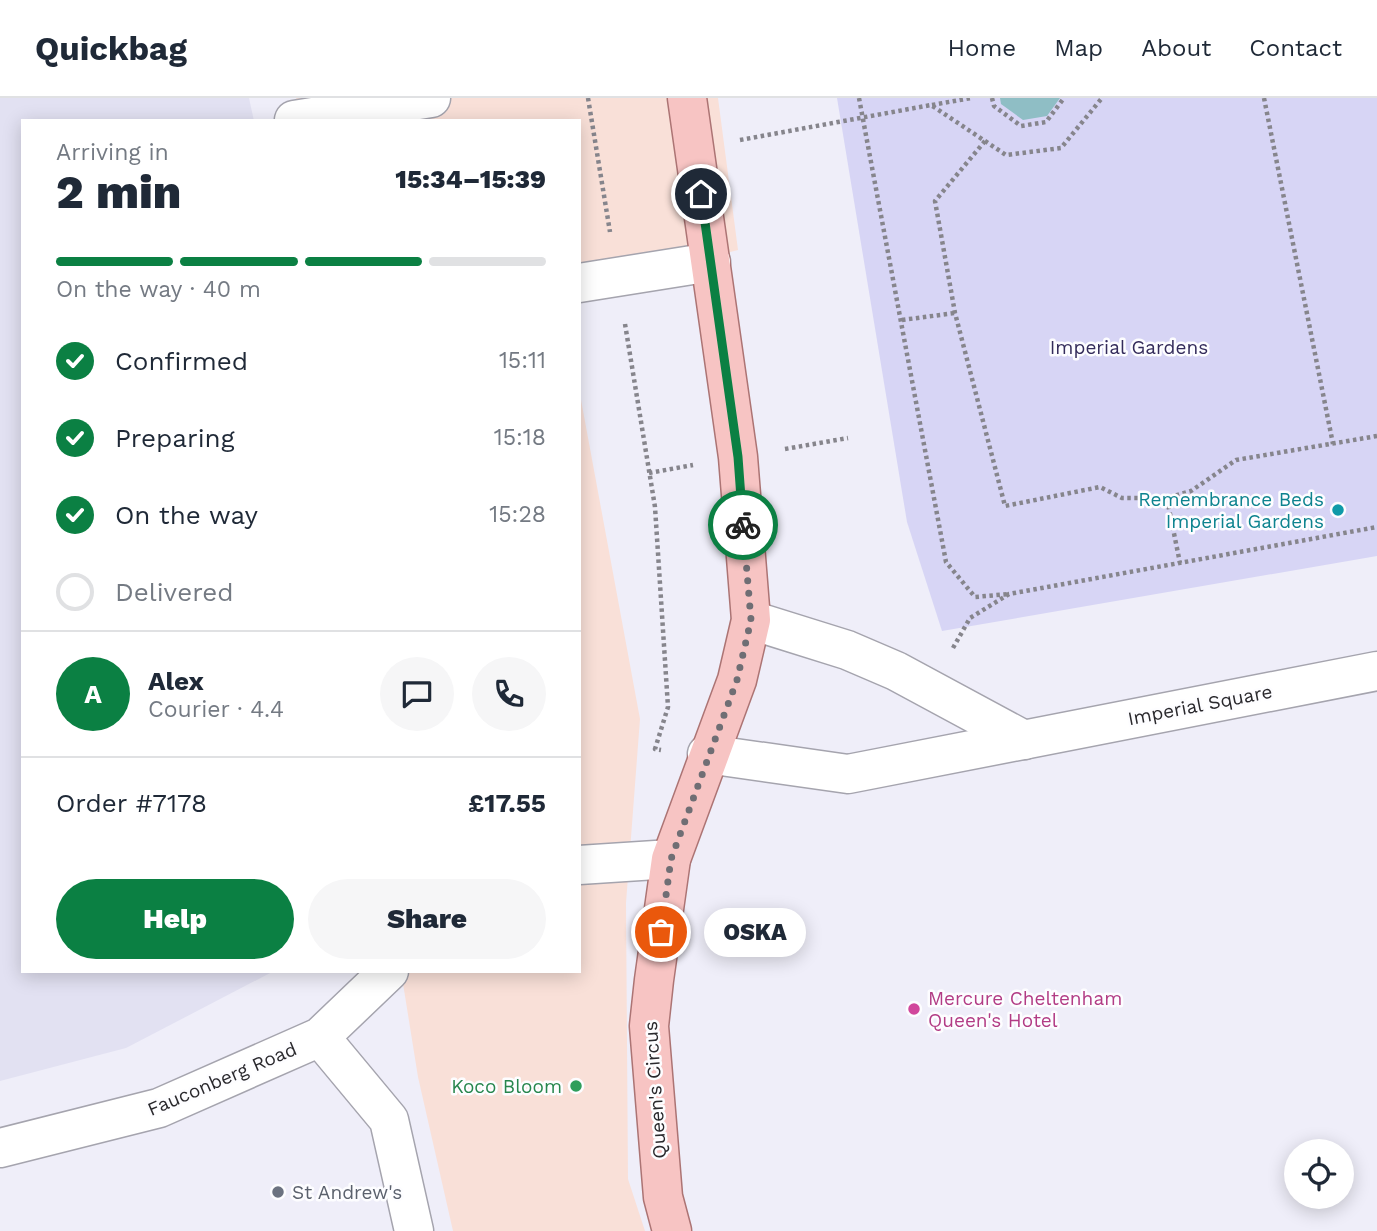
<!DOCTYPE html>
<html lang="en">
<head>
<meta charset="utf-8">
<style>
  :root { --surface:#fff; --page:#f6f6f7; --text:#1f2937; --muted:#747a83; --line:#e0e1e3; --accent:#0b8043 }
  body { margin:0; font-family:"Work Sans",sans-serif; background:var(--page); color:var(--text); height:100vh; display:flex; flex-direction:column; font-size:26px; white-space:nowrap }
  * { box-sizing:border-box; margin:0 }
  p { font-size:23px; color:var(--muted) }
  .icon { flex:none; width:38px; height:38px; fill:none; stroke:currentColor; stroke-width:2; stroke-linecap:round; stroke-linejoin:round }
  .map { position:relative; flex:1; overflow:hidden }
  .panel { position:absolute; left:21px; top:21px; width:560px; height:854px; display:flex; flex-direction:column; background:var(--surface); border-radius:0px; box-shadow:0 4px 18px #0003 }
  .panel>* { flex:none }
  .controls { position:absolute; left:1284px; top:1041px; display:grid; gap:14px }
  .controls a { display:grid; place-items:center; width:70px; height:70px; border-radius:50%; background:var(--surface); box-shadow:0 4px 18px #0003; font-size:35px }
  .pin { position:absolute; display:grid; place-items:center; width:60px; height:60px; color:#fff; margin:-30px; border:4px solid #fff; border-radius:50%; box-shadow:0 2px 7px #0007 }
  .courier { position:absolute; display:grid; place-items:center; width:70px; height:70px; margin:-35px; border:5px solid #0b8043; border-radius:50%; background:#fff; color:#222; box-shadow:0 2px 9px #0007 }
  .bubble { position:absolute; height:49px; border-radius:24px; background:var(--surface); box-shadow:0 4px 18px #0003; font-size:23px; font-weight:800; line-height:49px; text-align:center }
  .summary em { font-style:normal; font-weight:800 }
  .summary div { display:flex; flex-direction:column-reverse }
  .summary { display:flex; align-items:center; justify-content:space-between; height:119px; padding:0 35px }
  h1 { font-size:46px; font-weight:800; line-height:52px }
  .bar { display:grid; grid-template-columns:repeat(4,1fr); gap:10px 7px; align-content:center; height:84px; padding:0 35px }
  .bar i { height:9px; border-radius:5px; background:var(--line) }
  .bar .active { background:var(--accent) }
  .bar p { grid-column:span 4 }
  .line { display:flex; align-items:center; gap:18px; padding:0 35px; border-top:2px solid var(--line) }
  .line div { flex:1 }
  .round { display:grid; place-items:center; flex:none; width:74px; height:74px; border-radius:37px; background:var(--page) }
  ol { padding:0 35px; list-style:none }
  li { display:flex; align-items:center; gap:21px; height:77px }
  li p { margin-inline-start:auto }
  li .icon { padding:7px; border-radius:50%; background:var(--accent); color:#fff; stroke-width:4 }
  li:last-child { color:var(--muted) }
  li i { width:38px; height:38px; border:4px solid var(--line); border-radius:50% }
  .button { display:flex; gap:14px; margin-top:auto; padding:14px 35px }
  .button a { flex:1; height:80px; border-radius:42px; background:var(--accent); color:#fff; font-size:28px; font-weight:800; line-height:80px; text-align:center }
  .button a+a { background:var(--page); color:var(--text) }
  header { display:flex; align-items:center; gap:42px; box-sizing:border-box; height:98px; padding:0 35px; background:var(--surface); border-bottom:2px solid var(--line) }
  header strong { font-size:33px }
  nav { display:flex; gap:38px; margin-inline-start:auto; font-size:24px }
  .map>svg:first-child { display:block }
  .commercial { fill:#f9e0d8 }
  .built { fill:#e2e1f2 }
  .green { fill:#d7d5f5 }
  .water { fill:#8fbec5 }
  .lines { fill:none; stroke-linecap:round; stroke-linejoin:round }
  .minor-casing { stroke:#a5a4ae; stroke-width:41 }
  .major-casing { stroke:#ac7474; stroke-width:41 }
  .path { stroke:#86858c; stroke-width:4.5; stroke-dasharray:3.5 3.5; stroke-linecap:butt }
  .minor { stroke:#fff; stroke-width:38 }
  .major { stroke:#f7c4c3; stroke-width:38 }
  .done { stroke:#6f6e74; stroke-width:7; stroke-dasharray:0 12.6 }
  .route { stroke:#0b8043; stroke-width:9 }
  .culture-dot { fill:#0f9aa8; stroke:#fdfdff; stroke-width:2.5 }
  .hotel-dot { fill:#d1479c; stroke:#fdfdff; stroke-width:2.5 }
  .leisure-dot { fill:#2e9e5b; stroke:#fdfdff; stroke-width:2.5 }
  .worship-dot { fill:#6b7280; stroke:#fdfdff; stroke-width:2.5 }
  .labels { text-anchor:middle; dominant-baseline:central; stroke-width:5; stroke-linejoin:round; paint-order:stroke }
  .park-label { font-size:19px; fill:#342c5b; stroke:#fdfdff }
  .culture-label { font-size:19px; fill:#0d838f; stroke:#fdfdff; text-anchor:end }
  .street-label { font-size:19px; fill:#2a292d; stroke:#fdfdff }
  .hotel-label { font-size:19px; fill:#b23c85; stroke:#fdfdff; text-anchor:start }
  .leisure-label { font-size:19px; fill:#27864d; stroke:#fdfdff; text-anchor:end }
  .worship-label { font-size:19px; fill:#5b616d; stroke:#fdfdff; text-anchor:start }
</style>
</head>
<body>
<header>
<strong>Quickbag</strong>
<nav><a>Home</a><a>Map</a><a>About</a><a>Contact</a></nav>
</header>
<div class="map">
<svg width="1377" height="1133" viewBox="0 0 1377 1133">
  <rect width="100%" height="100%" fill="#efeef9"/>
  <g class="commercial">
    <polygon points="296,0 718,0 738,152 579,193 579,23 301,23"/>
    <polygon points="579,291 640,621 626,805 628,1081 645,1133 453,1133 418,979 401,873 579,873"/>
  </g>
  <polygon class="built" points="0,0 249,0 254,23 23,23 23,873 274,873 126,950 0,983"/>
  <polygon class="green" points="837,0 1377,0 1377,458 942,533 907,424"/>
  <polygon class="water" points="1000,0 1060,0 1047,18 1023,22 1001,6"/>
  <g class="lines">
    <g class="minor-casing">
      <g id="minor">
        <polyline points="294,22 431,0"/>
        <polyline points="579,185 711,164"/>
        <polyline points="751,522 847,552 896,573 1024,642"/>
        <polyline points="707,656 848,676 1377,573"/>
        <polyline points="579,767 671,761"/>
        <polyline points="320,939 389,1022 414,1133"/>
        <polyline points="0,1050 159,1010 320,939 389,873"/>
      </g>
    </g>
    <g class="major-casing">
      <polyline id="major" points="672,1133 663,1099 649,928 654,882 671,761 737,582 751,522 738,359 687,0"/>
    </g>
    <g class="path">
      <polyline points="588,0 610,134"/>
      <polyline points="859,0 946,464 975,499 1009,496"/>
      <polyline points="992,0 994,8 1021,28 1046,24 1064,0"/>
      <polyline points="1264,0 1333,346"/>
      <polyline points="932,7 971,0"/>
      <polyline points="740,42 931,7 1006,57 1061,50 1102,0"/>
      <polyline points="985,43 935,103 955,215 1005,408 1100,389 1122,400 1167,400 1191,393 1236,362 1377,338"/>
      <polyline points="902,222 955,215"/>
      <polyline points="625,226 655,409 668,609 655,651 661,652"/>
      <polyline points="785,351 848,340"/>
      <polyline points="649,375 693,367"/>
      <polyline points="1167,401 1180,465"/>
      <polyline points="953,550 970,520 1009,496 1377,429"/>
    </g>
    <use href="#minor" class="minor"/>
    <use href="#major" class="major"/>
  </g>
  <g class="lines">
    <polyline class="done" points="661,834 671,761 737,582 751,522 743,427"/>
    <polyline class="route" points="701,96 738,359 743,427"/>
  </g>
  <circle class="culture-dot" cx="1338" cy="412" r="7"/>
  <circle class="hotel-dot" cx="914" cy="911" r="7"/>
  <circle class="leisure-dot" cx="576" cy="988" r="7"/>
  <circle class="worship-dot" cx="278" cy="1094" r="7"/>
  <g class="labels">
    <g class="park-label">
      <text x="1129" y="249">Imperial Gardens</text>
    </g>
    <g class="culture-label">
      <text x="1324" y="401">Remembrance Beds<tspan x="1324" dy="22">Imperial Gardens</tspan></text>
    </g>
    <g class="street-label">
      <text transform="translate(1200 607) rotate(-11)">Imperial Square</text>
      <text transform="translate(222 981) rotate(-23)">Fauconberg Road</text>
      <text transform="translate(655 992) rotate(-94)">Queen's Circus</text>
    </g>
    <g class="hotel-label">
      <text x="928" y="900">Mercure Cheltenham<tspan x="928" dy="22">Queen's Hotel</tspan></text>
    </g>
    <g class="leisure-label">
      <text x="562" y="988">Koco Bloom</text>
    </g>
    <g class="worship-label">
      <text x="292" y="1094">St Andrew's</text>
    </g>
  </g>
</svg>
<div class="controls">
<a><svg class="icon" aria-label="locate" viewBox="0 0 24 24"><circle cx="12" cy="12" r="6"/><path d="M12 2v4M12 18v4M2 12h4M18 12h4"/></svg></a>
</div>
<div class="pin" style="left:661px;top:834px;background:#ea580c"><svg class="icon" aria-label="bag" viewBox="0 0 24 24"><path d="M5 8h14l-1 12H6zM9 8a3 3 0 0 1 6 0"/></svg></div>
<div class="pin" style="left:701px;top:96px;background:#1f2937"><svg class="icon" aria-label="home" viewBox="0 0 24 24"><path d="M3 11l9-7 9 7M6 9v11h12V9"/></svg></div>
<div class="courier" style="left:743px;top:427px"><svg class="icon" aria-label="bike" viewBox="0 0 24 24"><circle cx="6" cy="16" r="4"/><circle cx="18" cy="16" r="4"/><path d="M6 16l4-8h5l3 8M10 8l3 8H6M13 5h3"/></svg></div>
<div class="bubble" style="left:704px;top:810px;width:102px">OSKA</div>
<section class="panel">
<div class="summary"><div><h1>2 min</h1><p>Arriving in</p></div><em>15:34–15:39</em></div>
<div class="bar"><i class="active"></i><i class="active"></i><i class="active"></i><i></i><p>On the way · 40 m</p></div>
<ol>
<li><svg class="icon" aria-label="check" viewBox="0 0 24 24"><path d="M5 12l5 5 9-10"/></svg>Confirmed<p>15:11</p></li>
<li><svg class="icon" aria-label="check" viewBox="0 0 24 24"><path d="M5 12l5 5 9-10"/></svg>Preparing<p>15:18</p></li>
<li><svg class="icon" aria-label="check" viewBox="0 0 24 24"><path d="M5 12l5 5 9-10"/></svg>On the way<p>15:28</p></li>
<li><i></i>Delivered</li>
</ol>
<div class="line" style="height:126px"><b class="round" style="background:var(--accent);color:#fff">A</b><div><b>Alex</b><p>Courier · 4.4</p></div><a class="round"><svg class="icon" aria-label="chat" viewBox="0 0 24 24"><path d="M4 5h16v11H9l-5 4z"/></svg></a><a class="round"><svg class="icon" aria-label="phone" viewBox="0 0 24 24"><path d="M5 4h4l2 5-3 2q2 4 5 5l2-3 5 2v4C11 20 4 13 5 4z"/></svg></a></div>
<div class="line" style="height:91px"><div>Order #7178</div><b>£17.55</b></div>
<div class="button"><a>Help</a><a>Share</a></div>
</section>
</div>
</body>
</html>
